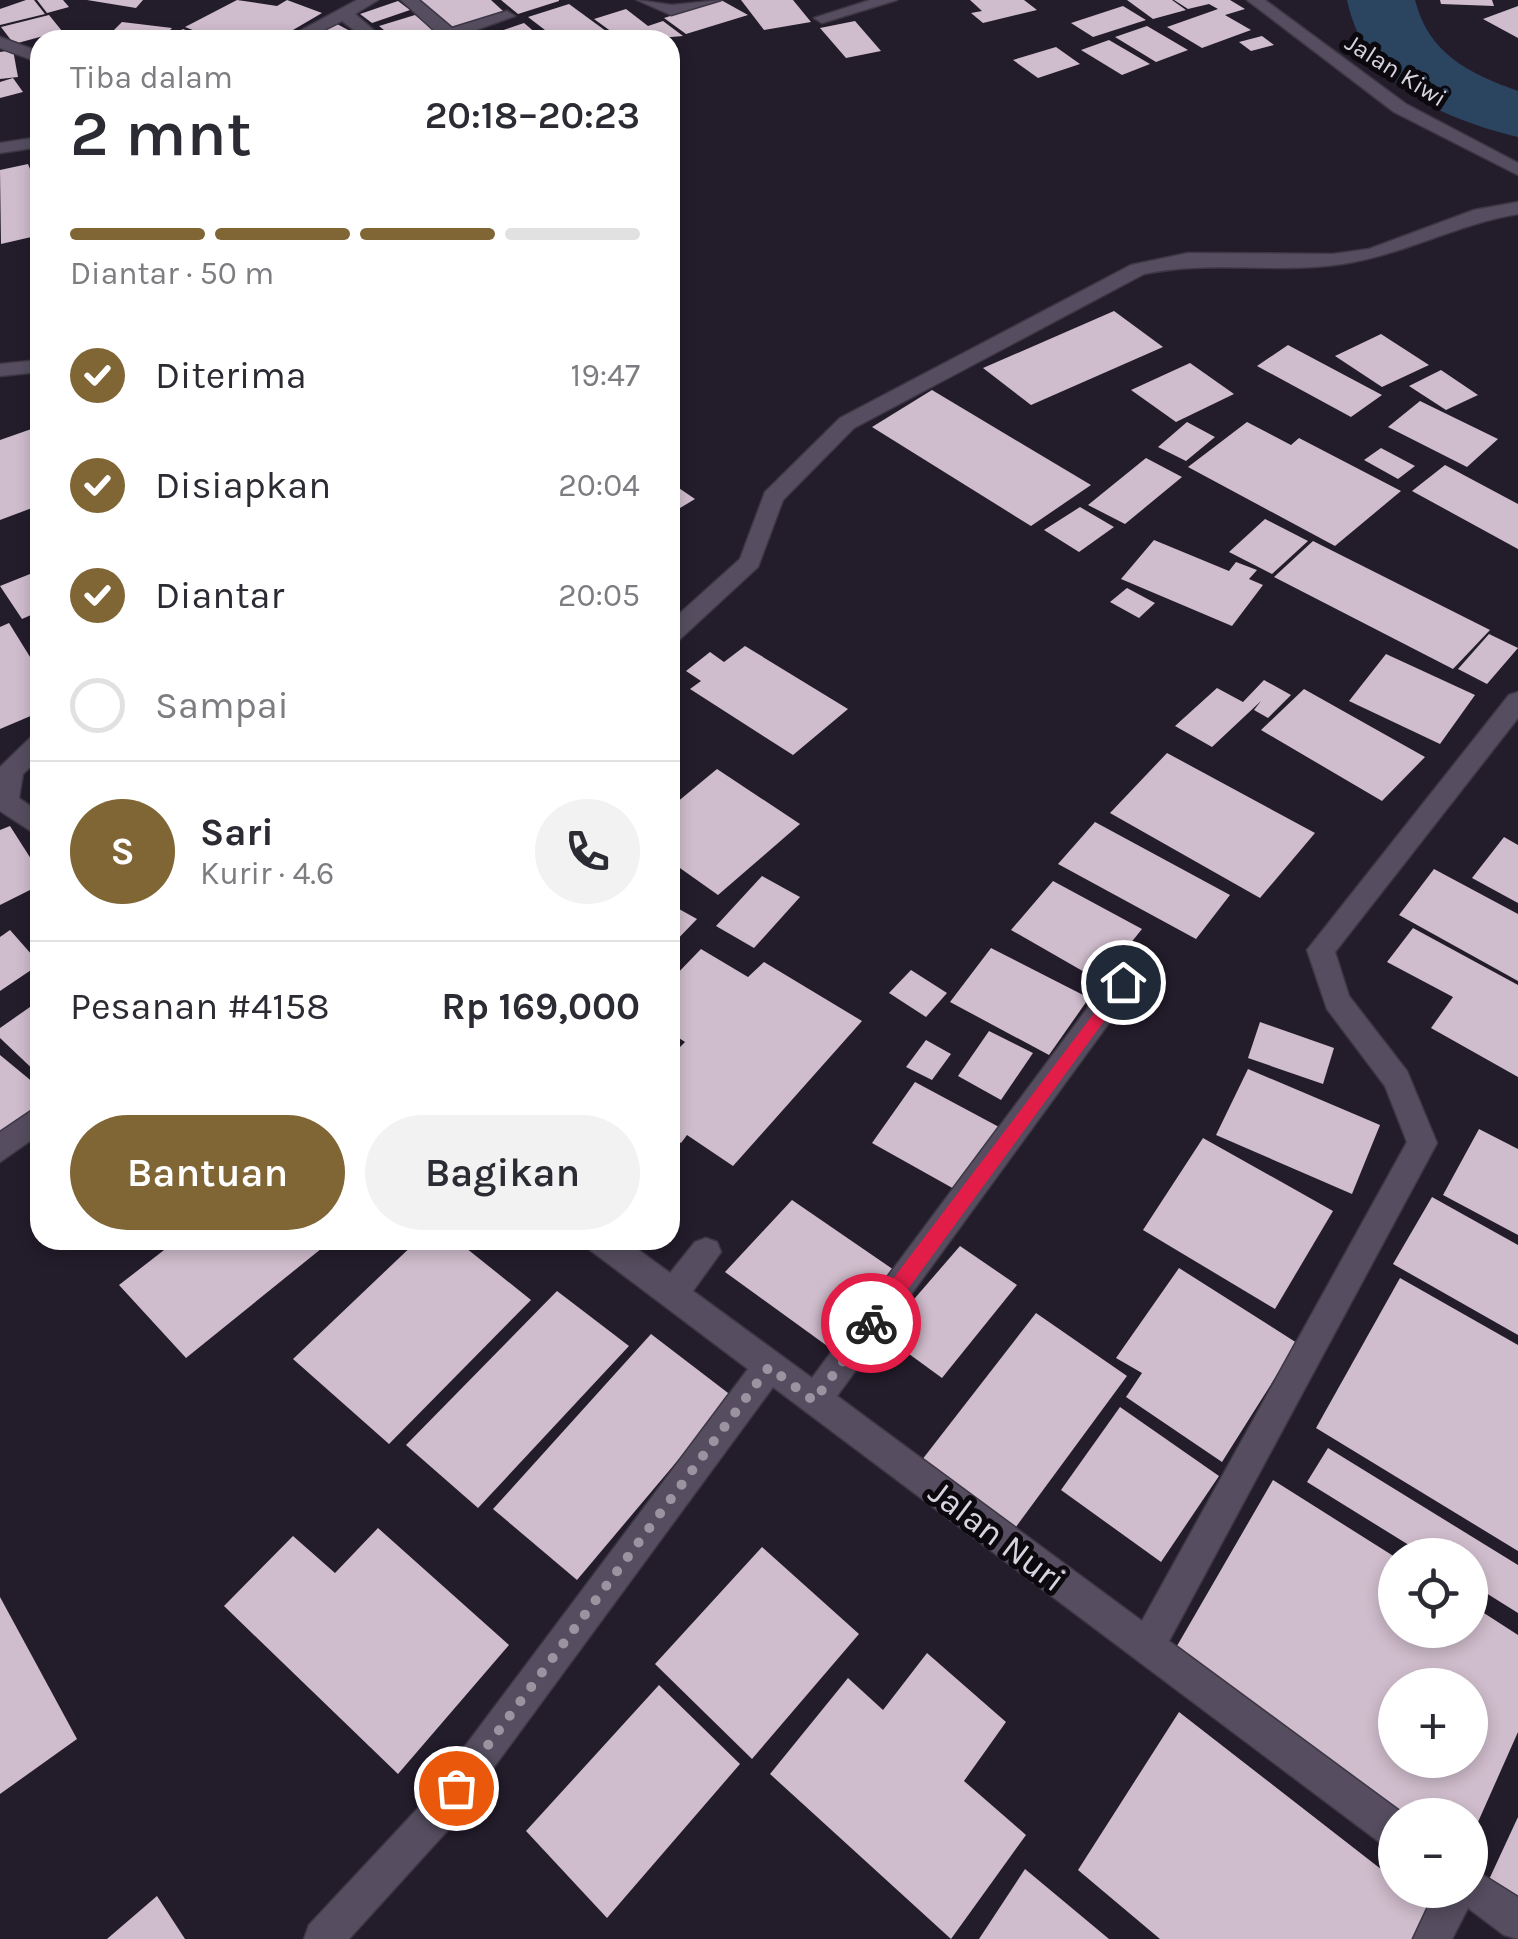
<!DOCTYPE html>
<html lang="id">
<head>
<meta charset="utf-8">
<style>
  :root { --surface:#fff; --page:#f2f2f3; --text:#2b2b33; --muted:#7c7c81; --line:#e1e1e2; --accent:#806535 }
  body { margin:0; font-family:Karla,sans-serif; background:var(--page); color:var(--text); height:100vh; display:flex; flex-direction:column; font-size:38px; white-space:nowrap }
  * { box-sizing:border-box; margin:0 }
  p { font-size:32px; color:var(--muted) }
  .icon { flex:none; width:55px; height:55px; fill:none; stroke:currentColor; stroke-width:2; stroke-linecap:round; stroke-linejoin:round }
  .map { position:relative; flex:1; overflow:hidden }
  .panel { position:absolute; left:30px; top:30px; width:650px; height:1220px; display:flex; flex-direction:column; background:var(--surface); border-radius:30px; box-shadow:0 5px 15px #0003 }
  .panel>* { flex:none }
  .fabs { position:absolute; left:1378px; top:1538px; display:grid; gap:20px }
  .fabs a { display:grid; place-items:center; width:110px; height:110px; border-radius:50%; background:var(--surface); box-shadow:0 5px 15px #0003; font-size:50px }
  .pin { position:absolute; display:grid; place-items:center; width:85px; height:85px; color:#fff; margin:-42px; border:5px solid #fff; border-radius:50%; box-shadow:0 2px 10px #0007 }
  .courier { position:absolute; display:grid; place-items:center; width:100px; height:100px; margin:-50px; border:8px solid #e11d48; border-radius:50%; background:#fff; color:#222; box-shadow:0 2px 12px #0007 }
  .overview em { font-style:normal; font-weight:600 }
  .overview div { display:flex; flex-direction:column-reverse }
  .overview { display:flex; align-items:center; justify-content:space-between; height:170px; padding:0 40px }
  h1 { font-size:65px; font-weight:600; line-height:75px }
  .bar { display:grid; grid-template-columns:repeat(4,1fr); gap:15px 10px; align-content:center; height:120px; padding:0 40px }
  .bar i { height:12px; border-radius:8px; background:var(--line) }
  .bar .selected { background:var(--accent) }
  .bar p { grid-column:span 4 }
  .line { display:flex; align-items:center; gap:25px; padding:0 40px; border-top:2px solid var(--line) }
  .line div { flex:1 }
  .round { display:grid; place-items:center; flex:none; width:105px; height:105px; border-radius:52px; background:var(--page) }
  ol { padding:0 40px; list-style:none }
  li { display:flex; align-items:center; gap:30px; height:110px }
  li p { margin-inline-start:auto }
  li .icon { padding:10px; border-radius:50%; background:var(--accent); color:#fff; stroke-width:4 }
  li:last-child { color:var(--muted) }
  li i { width:55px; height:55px; border:5px solid var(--line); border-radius:50% }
  .button { display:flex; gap:20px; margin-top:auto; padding:20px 40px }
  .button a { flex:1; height:115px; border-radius:60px; background:var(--accent); color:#fff; font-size:40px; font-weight:600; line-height:115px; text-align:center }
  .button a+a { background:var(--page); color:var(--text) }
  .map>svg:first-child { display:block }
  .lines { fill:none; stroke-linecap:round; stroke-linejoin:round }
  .river { fill:#2b4561; fill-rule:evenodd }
  .building { fill:#cfbccc; fill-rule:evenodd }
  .minor-casing { stroke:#3d3744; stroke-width:3 }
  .minor { fill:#564e60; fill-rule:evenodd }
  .route { fill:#e11d48 }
  .done { stroke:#9994a0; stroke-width:10; stroke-dasharray:0 18 }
  .labels { text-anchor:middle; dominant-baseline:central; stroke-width:10; stroke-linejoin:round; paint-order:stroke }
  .far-street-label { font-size:25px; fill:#d8d4df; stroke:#0b080e }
  .near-street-label { font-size:35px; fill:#d8d4df; stroke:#0b080e }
</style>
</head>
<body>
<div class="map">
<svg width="1518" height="1939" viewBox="0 0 1518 1939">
  <rect width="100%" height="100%" fill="#231c2b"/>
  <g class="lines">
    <path class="river" d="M1347,0h68c14,54 53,73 103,91v46c-77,-19 -153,-52 -171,-137z"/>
  </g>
  <g class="building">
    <polygon points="26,0 34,0 45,14 0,25 0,9"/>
    <polygon points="37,0 63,0 69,7 47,13"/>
    <polygon points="87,0 143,0 136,8"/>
    <polygon points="237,0 277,6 287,0 322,13 276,40 218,40 185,27"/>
    <polygon points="420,0 491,0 503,11 454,29"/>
    <polygon points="501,0 559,0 559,1 518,14"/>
    <polygon points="721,0 748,15 686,34 664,18"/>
    <polygon points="741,0 793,0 811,22 764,30"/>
    <polygon points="970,0 1024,0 1037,10 983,23 971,13 982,11"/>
    <polygon points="1127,0 1172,0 1186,10 1153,19"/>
    <polygon points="1174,0 1230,0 1245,9 1225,15 1251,30 1202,48 1167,27 1218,9 1209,4 1188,9"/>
    <polygon points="1440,0 1492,0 1494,6 1441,4"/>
    <polygon points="398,1 410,10 372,23 360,14"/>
    <polygon points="569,4 610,34 590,40 558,40 528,17"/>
    <polygon points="1123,6 1146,20 1093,37 1071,23"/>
    <polygon points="1518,6 1518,38 1483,19"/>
    <polygon points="626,9 648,26 663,21 683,36 636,40 626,32 616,35 594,19"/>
    <polygon points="49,15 62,31 14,44 1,27"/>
    <polygon points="415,15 436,32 396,40 379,26"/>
    <polygon points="855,21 881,51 846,58 820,28"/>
    <polygon points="122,22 172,28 161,40 104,40"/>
    <polygon points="524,23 537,34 504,40 495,33"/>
    <polygon points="337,24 367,40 299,40"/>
    <polygon points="1147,26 1188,50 1156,62 1115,37"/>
    <polygon points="183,29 211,40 164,40"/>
    <polygon points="1262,36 1274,45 1251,51 1239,42"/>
    <polygon points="1109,40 1150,64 1122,75 1081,50"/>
    <polygon points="1056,47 1080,64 1038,78 1013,60"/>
    <polygon points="13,50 18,77 0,79 0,52"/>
    <polygon points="13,78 23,92 0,98 0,82"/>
    <polygon points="28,164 40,193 40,235 1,244 0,170"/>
    <polygon points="1114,311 1163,347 1031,405 983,368"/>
    <polygon points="1381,334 1429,365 1382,387 1335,356"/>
    <polygon points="1288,345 1382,395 1351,417 1257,366"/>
    <polygon points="1190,363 1234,394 1176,422 1131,390"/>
    <polygon points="1441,370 1478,395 1446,410 1409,386"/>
    <polygon points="932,390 1091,485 1031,526 872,427"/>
    <polygon points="1420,401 1498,439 1467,467 1388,427"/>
    <polygon points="1187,422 1215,437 1186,461 1158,447"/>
    <polygon points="1247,422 1291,445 1299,438 1401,491 1335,546 1188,467"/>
    <polygon points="40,426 40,505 0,520 0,440"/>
    <polygon points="1381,448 1415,466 1398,479 1364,460"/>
    <polygon points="1146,458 1182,477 1125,524 1088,505"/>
    <polygon points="1445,465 1518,504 1518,549 1412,491"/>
    <polygon points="670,482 695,499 670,514"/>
    <polygon points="1080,507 1114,527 1079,552 1044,530"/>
    <polygon points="1265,519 1308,541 1272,574 1229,552"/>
    <polygon points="1154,540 1229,571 1236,562 1257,570 1249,579 1263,585 1232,626 1121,579"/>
    <polygon points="1313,541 1490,630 1453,669 1274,577"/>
    <polygon points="40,570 40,611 22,619 0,586"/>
    <polygon points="1127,588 1155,603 1139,618 1110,602"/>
    <polygon points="9,623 40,673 40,712 0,729 0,627"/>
    <polygon points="1489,634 1518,648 1487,684 1458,669"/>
    <polygon points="745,646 848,709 793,755 690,689 701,681 686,671 710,652 724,662"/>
    <polygon points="1386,654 1475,695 1440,744 1349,701"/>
    <polygon points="1264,680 1291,695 1268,718 1254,710 1261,701 1212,747 1175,726 1217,688 1243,702"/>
    <polygon points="1304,689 1425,757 1382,801 1261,730"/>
    <polygon points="1167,753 1315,833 1260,898 1110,813"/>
    <polygon points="717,769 800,824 718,895 670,861 670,808"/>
    <polygon points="1095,822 1230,895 1196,939 1058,864"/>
    <polygon points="10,826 40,873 40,885 0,905 0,830"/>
    <polygon points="1504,837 1518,845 1518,903 1472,878"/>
    <polygon points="1434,869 1518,914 1518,981 1399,915"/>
    <polygon points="762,876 800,897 754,948 716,926"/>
    <polygon points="1053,881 1142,929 1100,981 1011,930"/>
    <polygon points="670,904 697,919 670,947"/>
    <polygon points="1413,928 1518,985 1518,1077 1431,1028 1453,997 1387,962"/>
    <polygon points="10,930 40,964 0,991 0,937"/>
    <polygon points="991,948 1089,998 1049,1055 950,1002"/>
    <polygon points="701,949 748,977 764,962 862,1021 733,1166 687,1135 681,1143 670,1136 670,1057 685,1042 670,1032 670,981"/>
    <polygon points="911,970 947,993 926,1017 889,993"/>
    <polygon points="40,1000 40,1076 0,1038 0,1028"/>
    <polygon points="1260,1022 1334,1048 1323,1084 1248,1058"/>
    <polygon points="989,1031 1033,1053 1001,1100 958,1076"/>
    <polygon points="926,1040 951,1054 932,1080 906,1067"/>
    <polygon points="0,1055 40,1088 40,1104 0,1136"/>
    <polygon points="1248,1069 1380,1125 1352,1194 1216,1135"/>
    <polygon points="915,1082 999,1127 956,1190 872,1143"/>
    <polygon points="1479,1129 1518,1149 1518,1235 1443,1195"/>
    <polygon points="1203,1138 1333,1211 1275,1309 1143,1230"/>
    <polygon points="1432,1197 1518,1245 1518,1335 1393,1264"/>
    <polygon points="792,1200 894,1270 830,1348 725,1272"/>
    <polygon points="177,1240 332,1240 186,1358 119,1285"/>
    <polygon points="418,1240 456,1240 531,1300 389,1444 293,1359"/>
    <polygon points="960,1246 1017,1285 942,1378 883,1335"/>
    <polygon points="1179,1268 1297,1343 1222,1462 1126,1397 1142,1373 1116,1358"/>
    <polygon points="1400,1278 1518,1345 1518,1551 1316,1428"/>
    <polygon points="557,1291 629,1346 478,1508 406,1445"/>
    <polygon points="1036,1313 1127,1376 1010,1535 918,1465"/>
    <polygon points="651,1334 732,1396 577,1580 493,1509"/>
    <polygon points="1120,1407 1219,1476 1161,1562 1061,1490"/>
    <polygon points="1328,1448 1518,1565 1518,1613 1470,1583 1470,1555 1425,1555 1307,1482"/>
    <path d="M1273,1480l122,77v73h75v-26l48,31v97l-48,108v-25h-72l-228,-157zM1395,1685h75v75h-75z"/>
    <polygon points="378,1528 509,1645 398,1774 224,1606 293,1536 335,1573"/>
    <polygon points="762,1547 859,1634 752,1759 655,1664"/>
    <polygon points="0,1597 77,1739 0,1794"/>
    <polygon points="927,1653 1006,1722 964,1781 1026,1835 951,1939 770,1774 848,1678 883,1710"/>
    <polygon points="659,1685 740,1764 607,1918 526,1831"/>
    <polygon points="1179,1712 1395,1880 1395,1890 1408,1890 1431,1907 1414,1939 1160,1939 1078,1870"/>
    <polygon points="1518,1817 1518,1910 1486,1886"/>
    <polygon points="1025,1869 1109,1939 979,1939"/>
    <polygon points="157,1896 185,1939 107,1939"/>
  </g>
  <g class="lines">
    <g class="minor-casing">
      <g id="minor">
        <polygon points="357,0 378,0 355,14 385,40 367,40 342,21 304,40 283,40"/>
        <polygon points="401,0 419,0 452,28 507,11 515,16 448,40 423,40 437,33"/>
        <polygon points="637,0 672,5 721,0 671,15"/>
        <polygon points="870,0 897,0 822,23 814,18"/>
        <polygon points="1247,0 1265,0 1406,104 1518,163 1518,175 1394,112"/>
        <polygon points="0,37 40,52 40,63 0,48"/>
        <polygon points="40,137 40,147 0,153 0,143"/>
        <path d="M1518,202v12c-61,10 -115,41 -176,50 -66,10 -131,-4 -198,10l-290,154 -71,72 -25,67 -80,74 -8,2v-21l70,-63 25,-67 75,-74 291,-153 57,-12 145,1 36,-5 105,-39z"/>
        <polygon points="40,360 40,372 0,376 0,364"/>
        <polygon points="1518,692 1518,718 1335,952 1349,996 1407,1071 1437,1143 1169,1641 1405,1815 1395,1815 1395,1850 1382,1844 773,1387 447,1831 349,1939 304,1939 309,1925 421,1805 748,1369 590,1250 586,1240 625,1240 670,1273 695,1242 706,1238 717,1242 721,1252 693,1291 812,1378 1113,974 1133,974 1137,982 1133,990 837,1396 1142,1621 1407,1142 1385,1086 1327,1009 1307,950 1509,695"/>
        <polygon points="40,734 40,758 23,774 19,798 40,813 40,837 0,811 0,767 31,737"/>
        <polygon points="40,1105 40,1134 0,1162 0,1132"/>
        <polygon points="1470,1867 1518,1897 1518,1939 1504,1935 1468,1908 1452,1939 1413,1939 1436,1890 1470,1890"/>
      </g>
    </g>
    <use href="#minor" class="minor"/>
  </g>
  <polygon class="route" points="1123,975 1131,982 1129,987 878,1330 864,1330 864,1317"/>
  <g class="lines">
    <polyline class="done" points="456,1788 769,1367 814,1401 871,1323"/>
  </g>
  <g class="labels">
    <g class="far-street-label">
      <text transform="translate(1396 70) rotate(32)">Jalan Kiwi</text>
    </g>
    <g class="near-street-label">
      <text transform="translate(997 1536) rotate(37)">Jalan Nuri</text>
    </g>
  </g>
</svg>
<div class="fabs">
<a><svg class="icon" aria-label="locate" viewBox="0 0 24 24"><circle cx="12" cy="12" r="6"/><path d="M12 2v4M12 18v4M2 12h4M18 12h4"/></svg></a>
<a>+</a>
<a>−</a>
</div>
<div class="pin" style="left:456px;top:1788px;background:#ea580c"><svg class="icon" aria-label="bag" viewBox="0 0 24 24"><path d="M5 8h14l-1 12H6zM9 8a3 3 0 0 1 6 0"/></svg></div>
<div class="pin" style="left:1123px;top:982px;background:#1f2937"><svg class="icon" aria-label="home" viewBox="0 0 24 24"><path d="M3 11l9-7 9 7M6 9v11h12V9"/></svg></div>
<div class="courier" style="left:871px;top:1323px"><svg class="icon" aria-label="bike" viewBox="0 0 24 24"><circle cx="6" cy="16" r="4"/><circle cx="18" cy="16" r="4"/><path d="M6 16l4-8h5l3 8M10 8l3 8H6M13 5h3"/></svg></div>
<section class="panel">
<div class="overview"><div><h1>2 mnt</h1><p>Tiba dalam</p></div><em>20:18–20:23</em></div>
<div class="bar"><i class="selected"></i><i class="selected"></i><i class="selected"></i><i></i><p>Diantar · 50 m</p></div>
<ol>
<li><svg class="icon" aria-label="check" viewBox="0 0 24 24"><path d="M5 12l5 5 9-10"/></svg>Diterima<p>19:47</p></li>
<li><svg class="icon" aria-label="check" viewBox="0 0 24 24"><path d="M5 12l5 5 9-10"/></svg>Disiapkan<p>20:04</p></li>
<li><svg class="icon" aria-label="check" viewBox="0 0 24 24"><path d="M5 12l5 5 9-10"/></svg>Diantar<p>20:05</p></li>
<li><i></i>Sampai</li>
</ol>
<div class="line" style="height:180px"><b class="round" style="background:var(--accent);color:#fff">S</b><div><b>Sari</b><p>Kurir · 4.6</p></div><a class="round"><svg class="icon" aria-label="phone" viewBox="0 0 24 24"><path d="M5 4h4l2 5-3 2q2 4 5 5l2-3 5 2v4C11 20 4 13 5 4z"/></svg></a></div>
<div class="line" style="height:130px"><div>Pesanan #4158</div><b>Rp 169,000</b></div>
<div class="button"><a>Bantuan</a><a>Bagikan</a></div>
</section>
</div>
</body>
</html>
